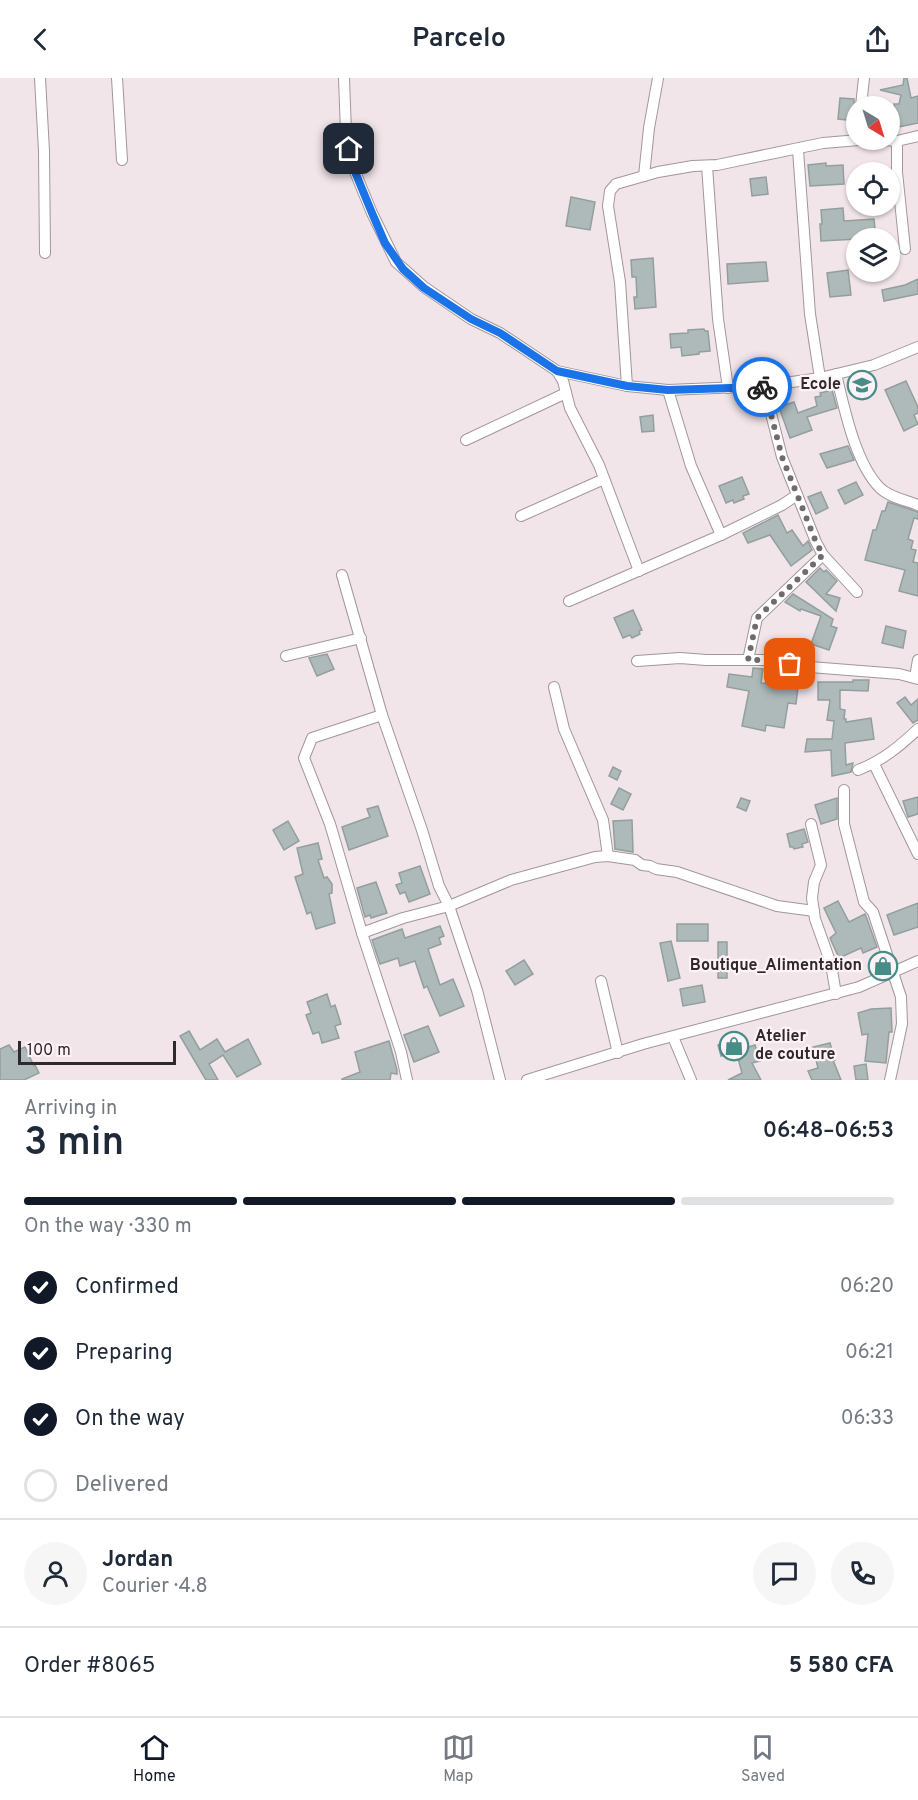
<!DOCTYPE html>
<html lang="en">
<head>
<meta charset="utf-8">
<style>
  :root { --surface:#fff; --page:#f6f6f7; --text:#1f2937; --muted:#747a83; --line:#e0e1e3; --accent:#111827 }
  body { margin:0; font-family:Overpass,sans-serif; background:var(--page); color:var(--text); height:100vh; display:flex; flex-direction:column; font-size:22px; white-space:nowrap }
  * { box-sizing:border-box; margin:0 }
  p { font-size:20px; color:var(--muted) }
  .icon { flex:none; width:33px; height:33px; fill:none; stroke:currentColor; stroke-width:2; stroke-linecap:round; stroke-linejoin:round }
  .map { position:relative; height:1002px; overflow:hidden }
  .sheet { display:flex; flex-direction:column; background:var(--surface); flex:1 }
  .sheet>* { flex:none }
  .needle { width:39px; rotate:142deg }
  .fabs { position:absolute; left:846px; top:18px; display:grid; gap:12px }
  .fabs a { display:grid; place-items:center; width:54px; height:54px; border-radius:50%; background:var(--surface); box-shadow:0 2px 4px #0004; font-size:30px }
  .scale { position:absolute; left:18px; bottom:15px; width:158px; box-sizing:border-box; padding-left:6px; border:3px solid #2e2a2b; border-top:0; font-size:16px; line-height:21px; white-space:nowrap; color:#2e2a2b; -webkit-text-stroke:4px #fef2f7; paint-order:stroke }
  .pin { position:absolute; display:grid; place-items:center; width:51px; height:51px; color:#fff; margin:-26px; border-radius:12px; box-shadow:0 3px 9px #0006 }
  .courier { position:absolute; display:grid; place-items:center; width:60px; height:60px; margin:-30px; border:4px solid #1a73e8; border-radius:50%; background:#fff; color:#222; box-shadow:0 2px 8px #0007 }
  .summary em { font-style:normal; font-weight:600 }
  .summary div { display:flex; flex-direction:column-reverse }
  .summary { display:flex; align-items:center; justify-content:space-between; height:102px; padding:0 24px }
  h1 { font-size:39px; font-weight:600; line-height:45px }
  .bar { display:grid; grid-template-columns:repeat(4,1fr); gap:9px 6px; align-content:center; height:72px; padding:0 24px }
  .bar i { height:8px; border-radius:4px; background:var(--line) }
  .bar .on { background:var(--accent) }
  .bar p { grid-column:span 4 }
  .line { display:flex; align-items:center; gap:15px; padding:0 24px; border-top:2px solid var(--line) }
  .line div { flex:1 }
  .round { display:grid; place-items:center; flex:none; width:63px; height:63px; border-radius:32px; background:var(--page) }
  ol { padding:0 24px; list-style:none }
  li { display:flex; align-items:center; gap:18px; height:66px }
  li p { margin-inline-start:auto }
  li .icon { padding:6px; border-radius:50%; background:var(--accent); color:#fff; stroke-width:4 }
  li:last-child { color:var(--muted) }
  li i { width:33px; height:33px; border:3px solid var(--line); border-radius:50% }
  header { display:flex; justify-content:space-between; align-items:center; height:78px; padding:0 24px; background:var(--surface); font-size:27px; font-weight:600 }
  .tabs { display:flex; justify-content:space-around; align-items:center; height:84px; border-top:2px solid var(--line); background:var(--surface); font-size:16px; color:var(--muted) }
  .tabs a { display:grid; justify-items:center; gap:3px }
  .tabs .on { color:var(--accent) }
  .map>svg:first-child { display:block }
  .building { fill:#adbab9; stroke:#929f9d; stroke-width:1.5 }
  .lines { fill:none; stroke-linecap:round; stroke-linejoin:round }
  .minor-casing { stroke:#a2969b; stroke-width:12 }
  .minor { stroke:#fff; stroke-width:10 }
  .done { stroke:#726b6e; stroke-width:6; stroke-dasharray:0 10.8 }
  .route { stroke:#1a73e8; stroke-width:8 }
  .labels { text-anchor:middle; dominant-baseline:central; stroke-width:4.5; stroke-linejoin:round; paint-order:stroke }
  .poi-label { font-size:16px; font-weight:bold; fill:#2e2a2b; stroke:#fef2f7; text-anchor:end }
</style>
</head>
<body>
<header><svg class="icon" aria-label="back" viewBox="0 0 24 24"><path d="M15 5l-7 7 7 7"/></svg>Parcelo<svg class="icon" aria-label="share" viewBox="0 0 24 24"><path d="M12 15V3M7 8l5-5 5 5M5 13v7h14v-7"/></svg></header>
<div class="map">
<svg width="918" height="1002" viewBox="0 0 918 1002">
  <rect width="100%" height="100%" fill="#f1e5ea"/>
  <g class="building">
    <polygon points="904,0 907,0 911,20 918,18 918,45 898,49 894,26 899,26 901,17 880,12 903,7"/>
    <polygon points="840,20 854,21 854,28 856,34 856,43 838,41"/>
    <polygon points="826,85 826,88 843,87 844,106 810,108 808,87"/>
    <polygon points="766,99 768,116 752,118 750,101"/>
    <polygon points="571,119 595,124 590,152 566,148"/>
    <polygon points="843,130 844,143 874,141 876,160 821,163 820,146 822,146 821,132"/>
    <polygon points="653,180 656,229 635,231 634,219 637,219 636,199 632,199 631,182"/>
    <polygon points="766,184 768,203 728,206 727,186"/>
    <polygon points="848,192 851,217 830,219 827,195"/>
    <polygon points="918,201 918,216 884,223 882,212 905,207"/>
    <polygon points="704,251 705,253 708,253 710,273 699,274 699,276 682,278 681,269 671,270 670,256 688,255 688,252"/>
    <polygon points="906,303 918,329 918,335 914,337 918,346 904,353 885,312"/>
    <polygon points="832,312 837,330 807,339 812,352 790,360 779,329 794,324 798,335 817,328 815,319 821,318 820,315"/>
    <polygon points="653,337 654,353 642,354 640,339"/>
    <polygon points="848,368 854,382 827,390 820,376"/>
    <polygon points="742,399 749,416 743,418 744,421 734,425 733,422 726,425 719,408"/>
    <polygon points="856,404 863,417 845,426 838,412"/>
    <polygon points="821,414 828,430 816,436 808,419"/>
    <polygon points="888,424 918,434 918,441 914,440 908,461 913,463 911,471 916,472 913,484 918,485 918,518 899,513 905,492 865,482 873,452 876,452 882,433 885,433"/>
    <polygon points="778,437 787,455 792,452 803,468 808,463 812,472 791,488 770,457 748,465 743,455"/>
    <polygon points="820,490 824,494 826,492 837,503 826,516 840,520 836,533 806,504"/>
    <polygon points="793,516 833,541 831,548 837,550 829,572 811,566 821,538 801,531 800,533 785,524"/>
    <polygon points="633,532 642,552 639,553 640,556 632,560 630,557 623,560 614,540"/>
    <polygon points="886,548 906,553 903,570 882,565"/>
    <polygon points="327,576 334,591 317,598 309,580"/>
    <polygon points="753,590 763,591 761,605 798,609 796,626 788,625 784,650 766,647 765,653 742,648 749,613 727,609 729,596 752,599"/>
    <polygon points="853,602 869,602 868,613 840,612 840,631 845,632 844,641 846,641 846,644 871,640 874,661 845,665 846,687 853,685 851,694 832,698 831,672 805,674 807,661 832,661 834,643 827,642 830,622 818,622 818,604 853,604"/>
    <polygon points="905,619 911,627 918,621 918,642 913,645 897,625"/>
    <polygon points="613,689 621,693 617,702 609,698"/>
    <polygon points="619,710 631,716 623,732 611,726"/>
    <polygon points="918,719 918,736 908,739 903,723"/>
    <polygon points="741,720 750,723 746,733 737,729"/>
    <polygon points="837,720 837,741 821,746 815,727"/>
    <polygon points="378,728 388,758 349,772 342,749 370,739 367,731"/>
    <polygon points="632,742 633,774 615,771 613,743"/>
    <polygon points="288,743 299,763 284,772 273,752"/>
    <polygon points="804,751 808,764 802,766 803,769 794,771 793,769 790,769 787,756"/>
    <polygon points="318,765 322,781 318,782 324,800 327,799 332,806 332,815 329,816 335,845 316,851 311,834 307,836 295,799 303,796 297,770"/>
    <polygon points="420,788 430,816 409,824 405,814 400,816 396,807 402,805 399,795"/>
    <polygon points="376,804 387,835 371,840 370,837 365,839 357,810"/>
    <polygon points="838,823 849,844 865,836 866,838 877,869 863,875 861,870 839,880 830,860 836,855 824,830"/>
    <polygon points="918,825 918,849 894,857 887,837"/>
    <rect x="677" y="846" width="31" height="17"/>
    <polygon points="440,848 444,858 439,860 441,866 428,871 440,907 453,901 464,928 440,938 427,908 424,910 415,883 400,888 398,880 380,886 372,862 402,851 405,860"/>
    <polygon points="671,863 680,900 668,903 660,865"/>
    <rect x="718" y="864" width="9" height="36"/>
    <polygon points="524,882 533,896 515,907 506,893"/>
    <polygon points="702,907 705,924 683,928 680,911"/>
    <polygon points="327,916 331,929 335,927 341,946 335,948 339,960 322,965 319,954 313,956 306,937 311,935 307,924"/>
    <polygon points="891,930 892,954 889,954 886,985 865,983 868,956 862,957 858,935 871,931"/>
    <polygon points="428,948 439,974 414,984 404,957"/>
    <polygon points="189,953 200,972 217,961 225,974 248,961 261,986 237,999 223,977 209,986 218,1002 206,1002 180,958"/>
    <polygon points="389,963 397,992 397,996 391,995 390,1002 342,1002 342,1001 360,994 355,974"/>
    <polygon points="728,964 732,975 721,978 718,967"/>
    <polygon points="830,965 835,982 833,982 841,1002 812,1002 808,993 818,990 813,969"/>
    <polygon points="9,967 14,974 25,969 34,988 35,987 39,995 24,1002 0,1002 0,971"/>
    <polygon points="755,967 760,983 752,985 761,1002 728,1002 742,995 736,973"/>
    <polygon points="866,986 868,1002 856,1002 854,988"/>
  </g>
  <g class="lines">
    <g class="minor-casing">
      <g id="minor">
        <polyline points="40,0 44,73 45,175"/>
        <polyline points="117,0 122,82"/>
        <polyline points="344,0 346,54 353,89 372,135 396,184 424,209 471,241 500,255 557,293 627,308 668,312 764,308 820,300 874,287 918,269"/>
        <polyline points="861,28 864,0"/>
        <polyline points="884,62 897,63 918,58"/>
        <polyline points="897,63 897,94 905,171"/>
        <polyline points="798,72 810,236 820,300"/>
        <polyline points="707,88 718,241 728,310"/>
        <polyline points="644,98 649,50 658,0"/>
        <polyline points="557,293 563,303 570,330 599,387 639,493"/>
        <path d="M836,296c8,33 19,89 44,114 9,9 25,12 38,17"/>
        <polyline points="627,308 620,204 608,128 610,113 616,106 658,94 693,88 717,87 823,65 859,62"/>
        <polyline points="668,312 691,388 721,457"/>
        <polyline points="466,362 566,315"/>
        <polyline points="521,438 604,401"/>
        <polyline points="823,477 857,514"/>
        <polyline points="342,497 382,637 422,752 439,808 449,828 477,912 500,1002"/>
        <polyline points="569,523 721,457 782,427 797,417"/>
        <polyline points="286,578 361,560"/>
        <polyline points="748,582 757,540 823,477 816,464 782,379 764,308"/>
        <polyline points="637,583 680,580 706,582 771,582 810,589 899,596 918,601"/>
        <polyline points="915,599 918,582"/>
        <polyline points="554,609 564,651 603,742 608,778"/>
        <polyline points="382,637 312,660 304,680 330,746 362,855 403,840 449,828 511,802 595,779 608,778 635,782 642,787 650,788 656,791 677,794 777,828 814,833"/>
        <polyline points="874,686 918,776"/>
        <path d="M858,692c24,-9 42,-24 60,-41"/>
        <polyline points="844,712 844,746 864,824 873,834 901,919 902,946 890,1002"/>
        <polyline points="811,746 821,787 814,804 812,820 815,841 831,886 836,916"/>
        <polyline points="362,855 401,974 407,1002"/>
        <polyline points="601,903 618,975"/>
        <polyline points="673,959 691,1002"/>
        <polyline points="527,1002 643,966 859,909 918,883"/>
      </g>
    </g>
    <use href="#minor" class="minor"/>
  </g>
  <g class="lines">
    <polyline class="done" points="762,309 764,309 782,379 816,464 823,477 757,540 748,582 771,582 790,586"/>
    <polyline class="route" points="349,71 353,89 372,135 385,165 403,191 424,210 471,241 500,255 557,293 627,308 668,312 762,309"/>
  </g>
  <defs>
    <g id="school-ring" transform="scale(1.5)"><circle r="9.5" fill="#fef2f7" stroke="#468d87" stroke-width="1.5"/><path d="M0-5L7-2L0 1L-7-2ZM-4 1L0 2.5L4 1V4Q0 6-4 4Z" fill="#468d87"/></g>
    <g id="shop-ring" transform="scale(1.5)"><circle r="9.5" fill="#fef2f7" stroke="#468d87" stroke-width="1.5"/><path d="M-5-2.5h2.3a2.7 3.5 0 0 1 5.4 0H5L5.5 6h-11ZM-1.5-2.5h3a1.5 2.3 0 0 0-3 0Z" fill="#468d87"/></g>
  </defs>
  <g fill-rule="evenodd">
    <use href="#school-ring" x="862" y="307"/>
    <use href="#shop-ring" x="883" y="888"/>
    <use href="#shop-ring" x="734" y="968"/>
  </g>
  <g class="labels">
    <g class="poi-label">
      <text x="841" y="307">Ecole</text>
      <text x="862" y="888">Boutique_Alimentation</text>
      <text x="755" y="959" text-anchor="start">Atelier<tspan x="755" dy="18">de couture</tspan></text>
    </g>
  </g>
</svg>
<div class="fabs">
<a><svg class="needle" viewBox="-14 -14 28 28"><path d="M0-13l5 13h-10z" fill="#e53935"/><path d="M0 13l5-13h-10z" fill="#747a83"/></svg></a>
<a><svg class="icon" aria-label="locate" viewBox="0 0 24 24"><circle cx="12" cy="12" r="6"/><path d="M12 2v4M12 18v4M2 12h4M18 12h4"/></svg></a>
<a><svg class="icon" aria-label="layers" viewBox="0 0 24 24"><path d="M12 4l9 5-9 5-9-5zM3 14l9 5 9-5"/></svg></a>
</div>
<div class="scale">100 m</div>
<div class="pin" style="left:790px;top:586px;background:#ea580c"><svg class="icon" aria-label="bag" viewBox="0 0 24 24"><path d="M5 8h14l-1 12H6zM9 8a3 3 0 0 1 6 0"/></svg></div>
<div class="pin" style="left:349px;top:71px;background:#1f2937"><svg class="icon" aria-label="home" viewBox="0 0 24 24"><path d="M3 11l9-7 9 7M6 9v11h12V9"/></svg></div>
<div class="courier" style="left:762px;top:309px"><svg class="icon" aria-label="bike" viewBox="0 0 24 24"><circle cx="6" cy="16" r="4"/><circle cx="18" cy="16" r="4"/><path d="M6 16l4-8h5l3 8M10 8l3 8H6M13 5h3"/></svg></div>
</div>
<section class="sheet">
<div class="summary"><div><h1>3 min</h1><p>Arriving in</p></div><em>06:48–06:53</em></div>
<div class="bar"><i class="on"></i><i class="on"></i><i class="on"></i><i></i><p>On the way · 330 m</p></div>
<ol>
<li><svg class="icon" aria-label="check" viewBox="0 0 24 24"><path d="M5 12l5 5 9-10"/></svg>Confirmed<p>06:20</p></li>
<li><svg class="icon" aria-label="check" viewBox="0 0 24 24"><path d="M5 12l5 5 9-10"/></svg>Preparing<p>06:21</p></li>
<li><svg class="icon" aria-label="check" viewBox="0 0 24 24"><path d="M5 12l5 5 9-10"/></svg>On the way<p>06:33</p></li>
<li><i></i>Delivered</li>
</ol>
<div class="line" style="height:108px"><a class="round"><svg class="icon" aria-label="person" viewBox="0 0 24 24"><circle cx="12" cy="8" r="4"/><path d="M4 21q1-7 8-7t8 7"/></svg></a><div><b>Jordan</b><p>Courier · 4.8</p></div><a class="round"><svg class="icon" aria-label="chat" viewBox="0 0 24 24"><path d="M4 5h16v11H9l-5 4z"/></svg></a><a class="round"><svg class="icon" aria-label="phone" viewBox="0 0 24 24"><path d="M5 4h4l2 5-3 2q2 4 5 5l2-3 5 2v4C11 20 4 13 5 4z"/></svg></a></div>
<div class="line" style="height:78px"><div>Order #8065</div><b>5 580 CFA</b></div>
</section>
<nav class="tabs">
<a class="on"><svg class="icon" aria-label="home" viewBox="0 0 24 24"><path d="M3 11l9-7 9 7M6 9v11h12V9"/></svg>Home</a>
<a><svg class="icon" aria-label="map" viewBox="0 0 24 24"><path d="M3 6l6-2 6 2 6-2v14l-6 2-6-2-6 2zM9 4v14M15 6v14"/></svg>Map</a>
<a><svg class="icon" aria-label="saved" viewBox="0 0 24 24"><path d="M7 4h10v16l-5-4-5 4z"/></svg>Saved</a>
</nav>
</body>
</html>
